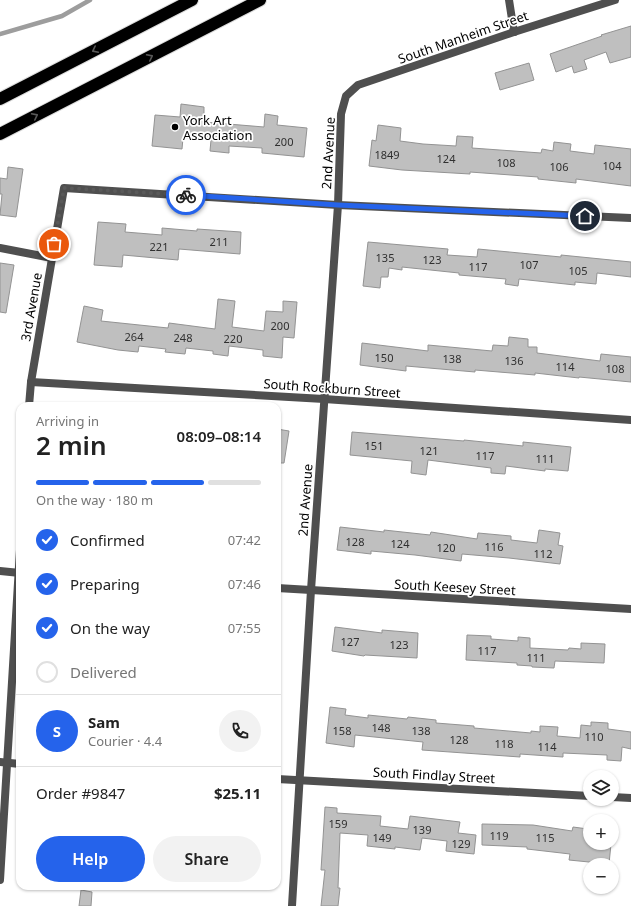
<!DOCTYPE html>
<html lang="en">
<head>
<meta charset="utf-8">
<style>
  :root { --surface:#fff; --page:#f2f2f2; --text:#222; --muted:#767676; --line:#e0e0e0; --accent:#2563eb }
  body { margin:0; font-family:"Noto Sans",sans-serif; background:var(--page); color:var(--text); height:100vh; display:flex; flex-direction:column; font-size:15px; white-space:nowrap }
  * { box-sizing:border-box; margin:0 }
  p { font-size:13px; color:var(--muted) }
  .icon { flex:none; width:22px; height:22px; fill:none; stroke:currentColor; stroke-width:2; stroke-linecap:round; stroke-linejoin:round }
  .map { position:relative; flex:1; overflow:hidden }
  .panel { position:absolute; left:16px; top:402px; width:265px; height:488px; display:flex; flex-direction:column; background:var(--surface); border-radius:12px; box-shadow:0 1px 3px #0004 }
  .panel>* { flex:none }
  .tools { position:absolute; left:583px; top:770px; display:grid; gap:8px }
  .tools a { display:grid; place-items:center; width:36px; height:36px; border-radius:50%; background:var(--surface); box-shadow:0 1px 3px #0004; font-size:20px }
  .pin { position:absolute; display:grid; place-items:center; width:34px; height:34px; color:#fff; margin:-17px; border:2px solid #fff; border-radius:50%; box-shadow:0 1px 4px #0007 }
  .courier { position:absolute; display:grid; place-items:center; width:40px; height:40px; margin:-20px; border:3px solid #2563eb; border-radius:50%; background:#fff; color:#222; box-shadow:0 1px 5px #0007 }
  .summary em { font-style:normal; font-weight:600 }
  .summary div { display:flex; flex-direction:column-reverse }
  .summary { display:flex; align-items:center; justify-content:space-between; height:68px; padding:0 20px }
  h1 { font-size:26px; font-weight:600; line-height:30px }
  .bar { display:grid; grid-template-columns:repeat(4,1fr); gap:6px 4px; align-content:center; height:48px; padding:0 20px }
  .bar i { height:5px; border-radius:3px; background:var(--line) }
  .bar .selected { background:var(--accent) }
  .bar p { grid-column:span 4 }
  .line { display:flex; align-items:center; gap:10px; padding:0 20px; border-top:1px solid var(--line) }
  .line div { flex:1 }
  .round { display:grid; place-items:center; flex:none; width:42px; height:42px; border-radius:21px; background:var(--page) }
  ol { padding:0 20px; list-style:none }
  li { display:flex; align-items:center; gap:12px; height:44px }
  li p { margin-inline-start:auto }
  li .icon { padding:4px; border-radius:50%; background:var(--accent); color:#fff; stroke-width:4 }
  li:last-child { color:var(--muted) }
  li i { width:22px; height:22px; border:2px solid var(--line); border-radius:50% }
  .button { display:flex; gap:8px; margin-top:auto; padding:8px 20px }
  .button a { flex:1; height:46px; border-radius:24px; background:var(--accent); color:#fff; font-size:16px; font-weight:600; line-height:46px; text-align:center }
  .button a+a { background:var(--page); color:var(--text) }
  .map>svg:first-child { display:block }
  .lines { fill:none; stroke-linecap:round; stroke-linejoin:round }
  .stream { stroke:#9d9d9d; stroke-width:4.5 }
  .building { fill:#bfbfbf; stroke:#939393 }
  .highway-casing { stroke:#dbdbdb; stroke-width:14 }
  .lane { stroke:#4f4f4f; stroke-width:8 }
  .street { stroke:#4f4f4f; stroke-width:8 }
  .highway { stroke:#000; stroke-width:12 }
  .oneway { stroke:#595959 }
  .done { stroke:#595959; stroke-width:4; stroke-dasharray:0 7.2 }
  .route { stroke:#2563eb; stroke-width:5 }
  .poi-dot { fill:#000; stroke:#fff; stroke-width:1.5 }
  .labels { text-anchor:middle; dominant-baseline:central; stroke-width:3.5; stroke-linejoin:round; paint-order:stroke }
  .number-label { font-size:11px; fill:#303030 }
  .street-label { font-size:13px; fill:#000; stroke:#fff }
  .poi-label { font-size:13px; fill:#000; stroke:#fff; text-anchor:start }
</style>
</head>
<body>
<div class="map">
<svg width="631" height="906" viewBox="0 0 631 906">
  <rect width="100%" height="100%" fill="#fff"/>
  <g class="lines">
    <polyline class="stream" points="0,34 62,16 90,0"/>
  </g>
  <g class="building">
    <polygon points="631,26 631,57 610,63 606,52 584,60 587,69 574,73 572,66 556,72 550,54 602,36 601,35"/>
    <polygon points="529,63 534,80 500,90 495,73"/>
    <polygon points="181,104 204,107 204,122 264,127 265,114 278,116 277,125 307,128 304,157 262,153 262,148 229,146 229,153 210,151 211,140 183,138 182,149 152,146 155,115 180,117"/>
    <polygon points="378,125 401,128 400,141 423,144 456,146 457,136 473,137 472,148 541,153 542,149 553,151 554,142 571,144 570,151 594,154 595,145 631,149 631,186 576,179 576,183 538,179 538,177 470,172 470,174 402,170 369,166 372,140 376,141"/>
    <polygon points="8,167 23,169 16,217 0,215 2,194 0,194 0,178 7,179"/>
    <polygon points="98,222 126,224 125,232 162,235 162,228 197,231 197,229 241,232 240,254 179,249 178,260 123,255 122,267 94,265"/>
    <polygon points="368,242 448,249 447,255 477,257 478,249 561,257 561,255 631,262 631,277 597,273 596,284 575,282 575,285 519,279 518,286 505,284 506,279 459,275 459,273 402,267 402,270 389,268 388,277 381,277 380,288 363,286"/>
    <polygon points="0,263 14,265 6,313 0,312"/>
    <polygon points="218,299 235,301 232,327 264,331 266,311 283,312 283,301 297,302 294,338 283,337 282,358 263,356 263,350 229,346 228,356 213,354 213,351 186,348 185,354 165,352 166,349 139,346 138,352 118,350 77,342 84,306 103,310 101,321 168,328 169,323 215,329"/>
    <polygon points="509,337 528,339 528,347 537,347 537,353 600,361 601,354 631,357 631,382 579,377 579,378 535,373 535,375 475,370 475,372 406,366 406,371 360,365 362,343 428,351 428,345 492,351 493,345 508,346"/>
    <polygon points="277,429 289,431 284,463 277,463"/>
    <polygon points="352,432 464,441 464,440 523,446 523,442 571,447 568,471 545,469 545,471 506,466 505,474 491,473 491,468 428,460 426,475 411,473 412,461 350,455"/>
    <polygon points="340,527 384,532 384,530 430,535 431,532 477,539 478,533 511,536 511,540 537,543 539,530 560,533 558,545 563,546 560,564 509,558 462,554 461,561 415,555 371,551 371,554 337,550"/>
    <polygon points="335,627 382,633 382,630 418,633 417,658 365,655 364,656 332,651"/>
    <polygon points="467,635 491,636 491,639 518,641 518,637 530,638 530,648 568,650 569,648 581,649 581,643 605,644 604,663 555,661 554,668 532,667 532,666 517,665 517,663 466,660"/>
    <polygon points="330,707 346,709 345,715 368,718 368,715 407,719 408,717 436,720 436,723 474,726 474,728 531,733 531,731 540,732 540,726 558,727 557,736 580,738 581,725 591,726 591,722 608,723 608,729 631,732 631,749 622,747 621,761 607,760 607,755 563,753 563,757 520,754 520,757 422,750 423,742 355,735 354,747 326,743"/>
    <polygon points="325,807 337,808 337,813 381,816 380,826 408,829 410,816 460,822 458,833 476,835 474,854 446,851 447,841 422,838 420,850 395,847 395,849 367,846 368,835 340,833 338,888 340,888 338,906 321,906 325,870 321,870"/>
    <polygon points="482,824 533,825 572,831 573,827 588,829 587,839 590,839 590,843 611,844 609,864 569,860 570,854 527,849 527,847 482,845"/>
    <polygon points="81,890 92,892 91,906 79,906"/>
  </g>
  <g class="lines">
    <g class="highway-casing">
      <g id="highway">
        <polyline points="0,99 192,0"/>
        <polyline points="0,134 260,0"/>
      </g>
    </g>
    <polyline class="lane" points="509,0 514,32"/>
    <g class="street">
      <polyline points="0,248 52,258"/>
      <polyline points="31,382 324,399 631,420"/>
      <polyline points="29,406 31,382 64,188 338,205 631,218"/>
      <polyline points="0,571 20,573"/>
      <polyline points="277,588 631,609"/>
      <polyline points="0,762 20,764"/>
      <polyline points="277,779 590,796"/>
      <polyline points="612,797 631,798"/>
      <polyline points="0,880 20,550"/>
      <polyline points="292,906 311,590 338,205 341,114 346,96 358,85 514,32 615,0"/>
    </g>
    <use href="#highway" class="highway"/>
  </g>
  <defs><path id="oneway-chevron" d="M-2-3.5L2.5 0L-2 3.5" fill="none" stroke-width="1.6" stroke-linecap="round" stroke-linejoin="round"/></defs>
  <g class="oneway">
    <use href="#oneway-chevron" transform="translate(95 50) rotate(153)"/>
    <use href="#oneway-chevron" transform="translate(150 57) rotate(-27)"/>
    <use href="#oneway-chevron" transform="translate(35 116) rotate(-27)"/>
  </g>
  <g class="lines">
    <polyline class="done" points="54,244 64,188 186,195"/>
    <polyline class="route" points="186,195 338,205 585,216"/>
  </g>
  <circle class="poi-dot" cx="175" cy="127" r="4"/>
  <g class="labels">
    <g class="number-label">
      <text x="284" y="141">200</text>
      <text x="387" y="154">1849</text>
      <text x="446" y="158">124</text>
      <text x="506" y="162">108</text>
      <text x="612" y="165">104</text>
      <text x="559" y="166">106</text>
      <text x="219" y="241">211</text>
      <text x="159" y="246">221</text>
      <text x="385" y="257">135</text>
      <text x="432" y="259">123</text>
      <text x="529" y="264">107</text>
      <text x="478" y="266">117</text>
      <text x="578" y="270">105</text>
      <text x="280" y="325">200</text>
      <text x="134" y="336">264</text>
      <text x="183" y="337">248</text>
      <text x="233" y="338">220</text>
      <text x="384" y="357">150</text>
      <text x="452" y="358">138</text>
      <text x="514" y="360">136</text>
      <text x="565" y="366">114</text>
      <text x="615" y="368">108</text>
      <text x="374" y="445">151</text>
      <text x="429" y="450">121</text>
      <text x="485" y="455">117</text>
      <text x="545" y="458">111</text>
      <text x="355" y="541">128</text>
      <text x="400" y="543">124</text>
      <text x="494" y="546">116</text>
      <text x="446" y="547">120</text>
      <text x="543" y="553">112</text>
      <text x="350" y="641">127</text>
      <text x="399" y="644">123</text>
      <text x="487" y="650">117</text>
      <text x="536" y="657">111</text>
      <text x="381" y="727">148</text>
      <text x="342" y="730">158</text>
      <text x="421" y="730">138</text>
      <text x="594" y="736">110</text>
      <text x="459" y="739">128</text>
      <text x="504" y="743">118</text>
      <text x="547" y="746">114</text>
      <text x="338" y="823">159</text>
      <text x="422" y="829">139</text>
      <text x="499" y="835">119</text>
      <text x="382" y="837">149</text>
      <text x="545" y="837">115</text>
      <text x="461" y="843">129</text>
    </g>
    <g class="street-label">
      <text transform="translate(463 37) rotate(-19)">South Manheim Street</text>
      <text transform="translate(328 153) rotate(-87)">2nd Avenue</text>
      <text transform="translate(31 307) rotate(-80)">3rd Avenue</text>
      <text transform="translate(332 388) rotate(4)">South Rockburn Street</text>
      <text transform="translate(305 500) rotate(-86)">2nd Avenue</text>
      <text transform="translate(455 587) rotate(3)">South Keesey Street</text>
      <text transform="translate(434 775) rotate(3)">South Findlay Street</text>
    </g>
    <g class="poi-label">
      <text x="183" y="120">York Art<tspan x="183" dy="15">Association</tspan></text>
    </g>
  </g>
</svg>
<div class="tools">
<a><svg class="icon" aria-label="layers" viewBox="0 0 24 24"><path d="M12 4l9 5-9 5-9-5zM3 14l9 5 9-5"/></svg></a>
<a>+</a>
<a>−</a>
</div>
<div class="pin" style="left:54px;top:244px;background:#ea580c"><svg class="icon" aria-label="bag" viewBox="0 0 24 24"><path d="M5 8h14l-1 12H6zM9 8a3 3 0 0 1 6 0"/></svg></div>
<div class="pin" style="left:585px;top:216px;background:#1f2937"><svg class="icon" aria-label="home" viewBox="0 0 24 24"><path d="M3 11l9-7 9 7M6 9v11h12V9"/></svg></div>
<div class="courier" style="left:186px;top:195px"><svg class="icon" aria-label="bike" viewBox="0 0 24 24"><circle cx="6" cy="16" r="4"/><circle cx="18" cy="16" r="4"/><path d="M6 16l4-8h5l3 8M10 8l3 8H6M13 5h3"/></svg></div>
<section class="panel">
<div class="summary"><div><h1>2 min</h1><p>Arriving in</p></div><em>08:09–08:14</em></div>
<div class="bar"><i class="selected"></i><i class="selected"></i><i class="selected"></i><i></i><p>On the way · 180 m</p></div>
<ol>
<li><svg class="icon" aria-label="check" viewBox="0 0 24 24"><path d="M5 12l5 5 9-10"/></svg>Confirmed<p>07:42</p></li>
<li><svg class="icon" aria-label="check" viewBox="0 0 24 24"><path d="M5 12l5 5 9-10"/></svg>Preparing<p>07:46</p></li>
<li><svg class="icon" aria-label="check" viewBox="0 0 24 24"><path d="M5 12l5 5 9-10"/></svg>On the way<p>07:55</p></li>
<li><i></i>Delivered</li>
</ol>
<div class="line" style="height:72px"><b class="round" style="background:var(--accent);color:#fff">S</b><div><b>Sam</b><p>Courier · 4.4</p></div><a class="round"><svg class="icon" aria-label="phone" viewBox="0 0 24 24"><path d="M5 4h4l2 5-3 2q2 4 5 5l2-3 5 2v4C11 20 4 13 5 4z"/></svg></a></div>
<div class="line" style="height:52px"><div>Order #9847</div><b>$25.11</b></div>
<div class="button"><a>Help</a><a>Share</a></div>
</section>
</div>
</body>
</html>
